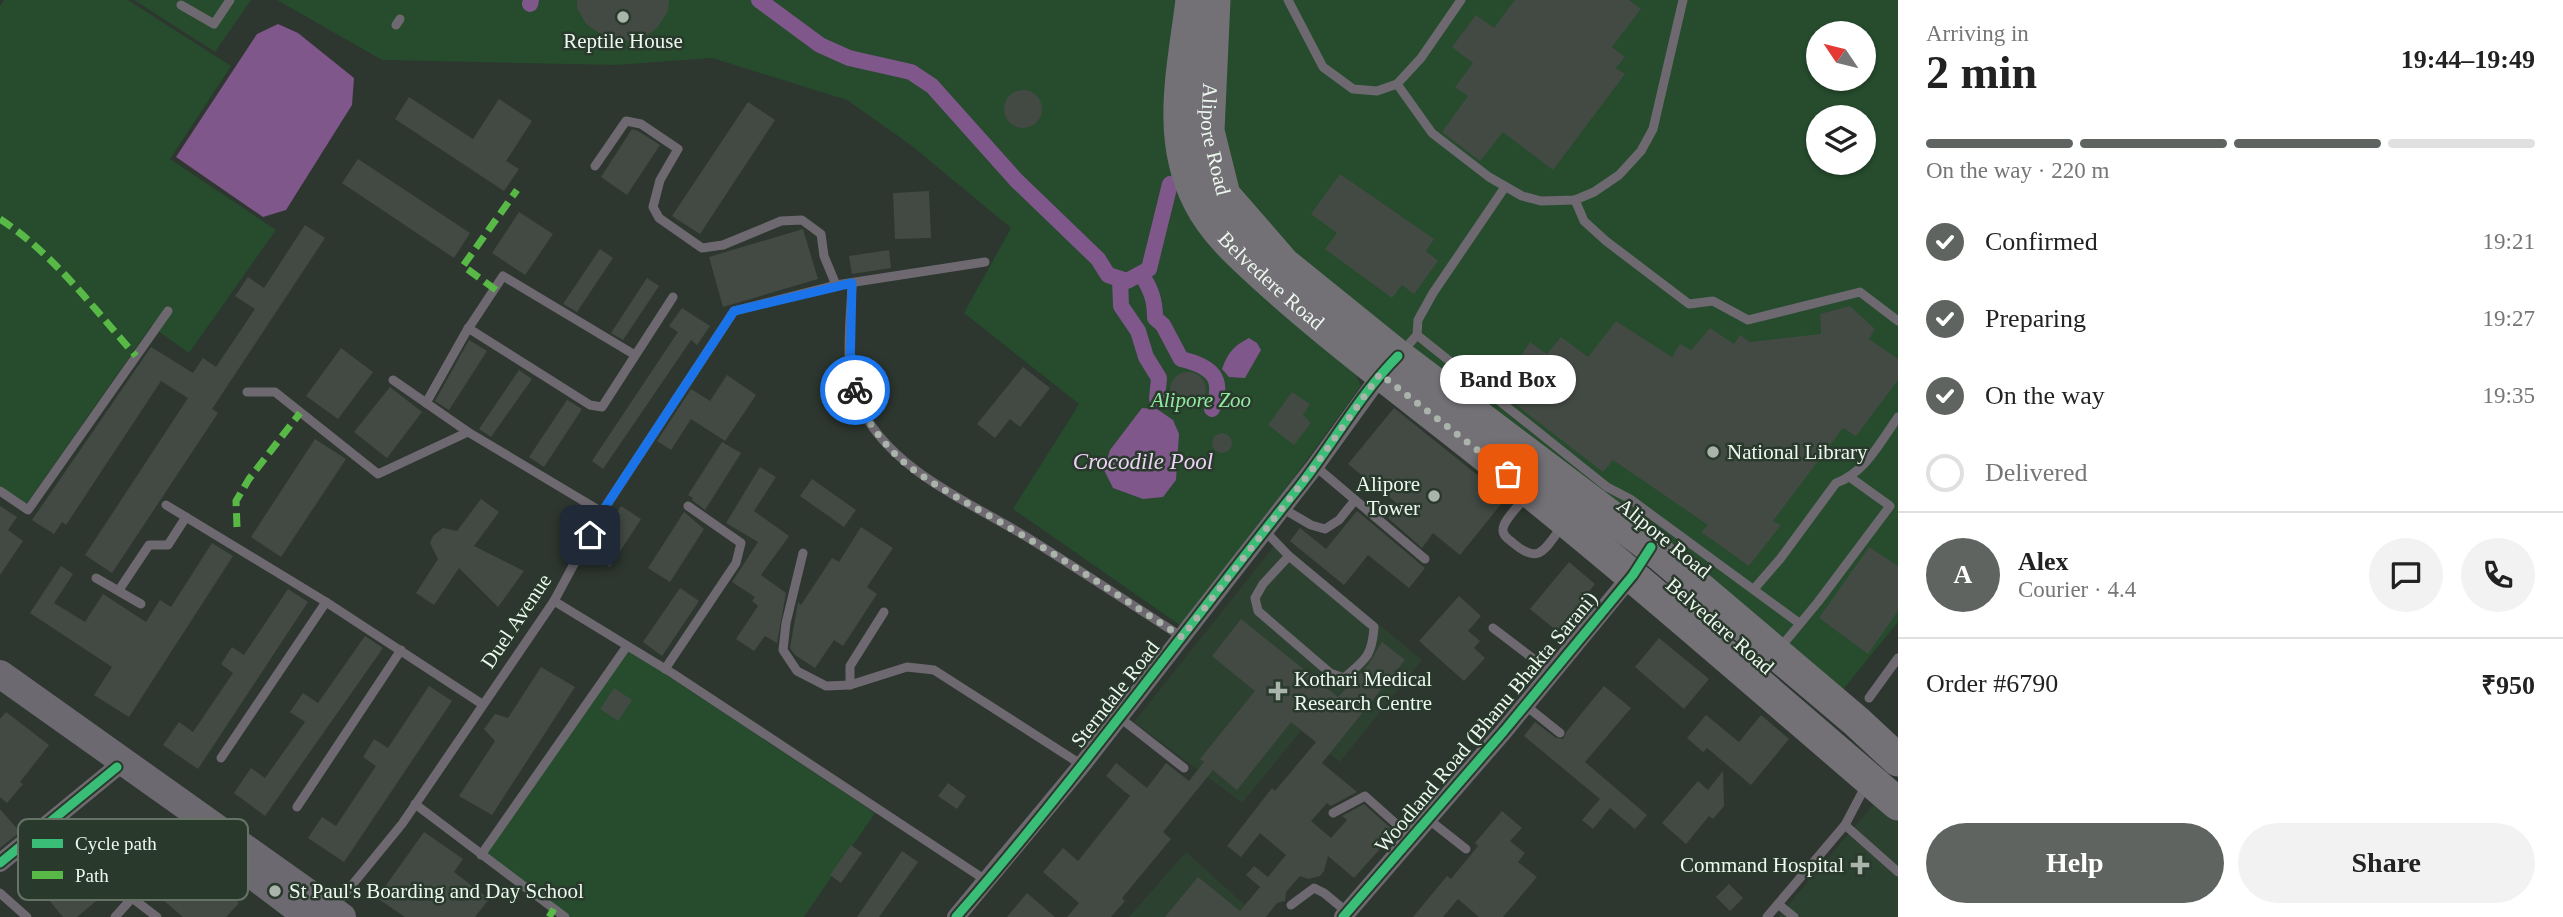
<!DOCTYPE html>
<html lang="en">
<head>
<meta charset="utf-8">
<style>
  :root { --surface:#fff; --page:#f2f2f2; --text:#222; --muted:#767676; --line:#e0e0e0; --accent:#5f6460 }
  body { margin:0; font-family:"Times New Roman",serif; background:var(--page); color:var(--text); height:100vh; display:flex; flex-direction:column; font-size:26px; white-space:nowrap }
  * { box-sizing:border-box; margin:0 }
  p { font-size:23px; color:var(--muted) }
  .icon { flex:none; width:38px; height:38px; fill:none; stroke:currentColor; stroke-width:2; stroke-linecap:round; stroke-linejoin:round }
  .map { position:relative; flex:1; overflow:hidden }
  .details { display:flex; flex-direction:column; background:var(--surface); width:665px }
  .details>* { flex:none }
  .needle { width:46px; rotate:305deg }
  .fabs { position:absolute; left:1806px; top:21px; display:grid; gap:14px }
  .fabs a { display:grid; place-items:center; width:70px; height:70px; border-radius:50%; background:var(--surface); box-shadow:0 2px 5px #0004; font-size:35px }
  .pin { position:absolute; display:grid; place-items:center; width:60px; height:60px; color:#fff; margin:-30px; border-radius:14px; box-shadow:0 4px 10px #0006 }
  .courier { position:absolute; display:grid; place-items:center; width:70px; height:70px; margin:-35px; border:5px solid #1a73e8; border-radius:50%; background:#fff; color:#222; box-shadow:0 2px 9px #0007 }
  .bubble { position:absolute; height:49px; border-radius:24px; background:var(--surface); box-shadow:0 2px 5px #0004; font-size:23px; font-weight:600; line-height:49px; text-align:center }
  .summary em { font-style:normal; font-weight:600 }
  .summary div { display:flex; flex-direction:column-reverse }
  .summary { display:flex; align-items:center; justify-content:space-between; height:119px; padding:0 28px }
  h1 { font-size:46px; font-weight:600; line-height:52px }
  .bar { display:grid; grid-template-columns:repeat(4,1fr); gap:10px 7px; align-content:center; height:84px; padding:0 28px }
  .bar i { height:9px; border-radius:5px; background:var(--line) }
  .bar .current { background:var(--accent) }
  .bar p { grid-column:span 4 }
  .line { display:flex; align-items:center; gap:18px; padding:0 28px; border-top:2px solid var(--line) }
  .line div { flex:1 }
  .round { display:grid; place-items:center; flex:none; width:74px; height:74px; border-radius:37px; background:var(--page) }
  ol { padding:0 28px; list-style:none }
  li { display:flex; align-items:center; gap:21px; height:77px }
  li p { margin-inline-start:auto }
  li .icon { padding:7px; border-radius:50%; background:var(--accent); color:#fff; stroke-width:4 }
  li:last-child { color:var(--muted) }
  li i { width:38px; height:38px; border:4px solid var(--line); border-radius:50% }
  .action { display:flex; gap:14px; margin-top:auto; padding:14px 28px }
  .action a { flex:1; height:80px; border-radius:42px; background:var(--accent); color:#fff; font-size:28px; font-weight:600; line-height:80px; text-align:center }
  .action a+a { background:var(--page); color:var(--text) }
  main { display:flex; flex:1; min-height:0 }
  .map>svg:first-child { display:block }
  .built { fill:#2d4130 }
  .green { fill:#264b2d; fill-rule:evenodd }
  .water { fill:#7f578b }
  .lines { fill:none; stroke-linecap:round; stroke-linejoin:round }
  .canal { stroke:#7f578b; stroke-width:16 }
  .building { fill:#434a44 }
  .lane { stroke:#6e6970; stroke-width:9 }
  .street { stroke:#6e6970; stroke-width:18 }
  .primary { stroke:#6d6970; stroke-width:28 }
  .highway { stroke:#737076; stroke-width:33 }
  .quiet { stroke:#58b947; stroke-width:7; stroke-dasharray:14 7; stroke-linecap:butt }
  .cycleway-casing { stroke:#293a2c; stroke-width:13 }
  .cycleway { stroke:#3abd76; stroke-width:9 }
  .done { stroke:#aab4ab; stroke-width:7; stroke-dasharray:0 12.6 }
  .route { stroke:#1a73e8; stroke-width:9 }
  .poi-dot { fill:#aab4ab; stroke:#293a2c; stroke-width:2.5 }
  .labels { text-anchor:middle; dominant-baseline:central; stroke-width:5; stroke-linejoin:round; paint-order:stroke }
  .poi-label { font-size:21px; fill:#edf8ee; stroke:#293a2c; text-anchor:start }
  .street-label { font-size:21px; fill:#edf8ee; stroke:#293a2c }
  .park-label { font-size:21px; font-style:italic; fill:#93eba2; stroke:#293a2c }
  .water-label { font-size:23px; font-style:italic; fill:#ecd3f4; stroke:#293a2c }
  .key { fill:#293a2c; stroke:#647366; stroke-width:2 }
  .key-label { font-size:19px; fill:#edf8ee }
</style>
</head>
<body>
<main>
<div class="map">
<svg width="1898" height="917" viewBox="0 0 1898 917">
  <rect width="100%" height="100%" fill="#2d362f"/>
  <g class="built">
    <polygon points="1278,541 1422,660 1340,762 1301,731 1242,803 1134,722"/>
    <polygon points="1879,798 1898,813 1898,917 1778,917"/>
    <polygon points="1186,852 1258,917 1129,917"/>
  </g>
  <g class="green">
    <polygon points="4,0 128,0 231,66 170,159 276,230 189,353 151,326 25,506 0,489 0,6"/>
    <polygon points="134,0 251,0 215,52"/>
    <polygon points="277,0 1181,0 1166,102 1349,358 1361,386 1184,628 1013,509 1079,404 964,313 1011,228 912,146 847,100 712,58 616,65 382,60"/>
    <path d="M1215,0h683v622l-61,75 -600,-489 -32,-107zM1818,33h46v46h-46zM1818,117h46v46h-46z"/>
    <polygon points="627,649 875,813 804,917 571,917 485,854"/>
  </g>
  <g class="water">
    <polygon points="278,24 298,33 354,78 352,105 286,210 263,217 176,157 257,34"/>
    <path d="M1249,338l8,5 4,7 -16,28 -16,-1 -7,-8c6,-17 12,-23 27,-31z"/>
    <polygon points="1142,408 1157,409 1173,420 1179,434 1176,480 1163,497 1143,499 1113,488 1104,470 1110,450"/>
  </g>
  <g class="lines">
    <g class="canal">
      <polyline points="759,0 820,45 849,58 911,72 932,86 1016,180 1098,259 1108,275 1127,281 1149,269 1170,184"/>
      <polyline points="530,4 531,0"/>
      <path d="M1141,274c10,15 14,26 14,44l8,7 18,34c30,7 45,19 31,50"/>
      <polyline points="1120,279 1121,306 1138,331 1146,357 1159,378 1157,399"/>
    </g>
  </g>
  <g class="building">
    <polygon points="577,0 669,0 668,11 657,28 642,39 626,41 607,38 586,24 577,8"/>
    <polygon points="1515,0 1629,0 1641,9 1612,47 1625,57 1616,68 1625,74 1553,170 1503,132 1480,161 1442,132 1468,96 1455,87 1473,63 1452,47 1476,15 1494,28"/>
    <circle cx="1023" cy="109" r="19"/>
    <polygon points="409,97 473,139 499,99 532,121 506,161 519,169 504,191 395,119"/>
    <polygon points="748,102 775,120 700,234 672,216"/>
    <polygon points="632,129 638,131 660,145 627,195 601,177"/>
    <polygon points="358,159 470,233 454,258 342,183"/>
    <polygon points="1340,174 1434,239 1426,251 1438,261 1414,294 1402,285 1392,298 1325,249 1337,233 1311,214"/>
    <polygon points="929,191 931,238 895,239 893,193"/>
    <polygon points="519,212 553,234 525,275 492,253"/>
    <polygon points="305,225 325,238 212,409 218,413 112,573 85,555 188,398 161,381 66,525 62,522 54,534 32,520 151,347 193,373 203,358 216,367 255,309 235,296 248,277 264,288"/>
    <polygon points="803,229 818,279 723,307 709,257"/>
    <polygon points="600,249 613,258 577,312 563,304"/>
    <polygon points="889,250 891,268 852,274 849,256"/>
    <polygon points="647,278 659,286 623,340 611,333"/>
    <polygon points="1850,306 1875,329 1869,339 1898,359 1898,380 1856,436 1843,428 1773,521 1781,525 1749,566 1701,532 1708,525 1613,460 1603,472 1511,401 1515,397 1501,386 1530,342 1547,354 1561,337 1588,357 1616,321 1672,357 1680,344 1691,350 1710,328 1734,344 1740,335 1750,342 1821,334 1820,314"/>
    <polygon points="682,308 710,326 697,345 691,340 603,469 592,461 678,332 669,326"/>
    <polygon points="469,340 487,351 449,410 435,401"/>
    <polygon points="341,348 373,372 338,419 306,396"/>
    <polygon points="1023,367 1050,388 1020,427 1010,419 995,438 977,424"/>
    <polygon points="519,370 532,379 491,437 479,429"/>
    <circle cx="1188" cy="390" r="18"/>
    <polygon points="727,375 756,395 725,441 691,419 671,450 657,441 691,389 710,401"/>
    <polygon points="390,387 422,412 387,458 354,432"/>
    <polygon points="1292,392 1310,404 1303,415 1311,423 1294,445 1268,425"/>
    <polygon points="567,400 582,409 544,467 529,457"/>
    <polygon points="1394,408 1506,498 1460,555 1433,533 1422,548 1388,518 1399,505 1348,464"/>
    <circle cx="1222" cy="443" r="10"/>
    <polygon points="315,439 346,459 281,557 251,537"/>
    <polygon points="722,442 741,453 705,510 692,500 693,498 688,495"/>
    <polygon points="760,467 776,477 754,511 789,536 761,575 786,593 777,643 765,636 754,651 736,639 758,606 752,601 755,597 732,582 758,542 726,523"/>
    <polygon points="812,479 856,510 844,527 800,496"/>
    <polygon points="481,499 499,512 474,546 524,571 498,607 459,568 434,605 416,593 438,559 430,543 433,536 443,528 457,531"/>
    <polygon points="0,506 17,517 8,530 23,541 0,575"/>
    <polygon points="621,506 641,519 610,567 590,554"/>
    <polygon points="1357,511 1425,568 1409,588 1368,555 1344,585 1290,541 1300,528 1326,549"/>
    <polygon points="684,512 704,529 670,582 648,568"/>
    <polygon points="861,527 893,548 867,587 877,594 843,646 834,640 815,668 795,655 790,648 798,602 801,605 832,558 839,562"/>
    <polygon points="212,543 233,556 129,717 94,695 112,667 30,613 61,566 73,574 54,603 85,622 103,594 146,622 160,600 171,607"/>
    <polygon points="1869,547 1898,566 1898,611 1868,654 1819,618"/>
    <polygon points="1569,562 1595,584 1557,631 1530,609"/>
    <polygon points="680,588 699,601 662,656 643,642"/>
    <polygon points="288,589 308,602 198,769 163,745 179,722 193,732 233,673 221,664 232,647 244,655"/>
    <polygon points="1459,596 1481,616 1468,631 1480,641 1474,648 1485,658 1464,681 1419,641"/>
    <polygon points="1241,619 1338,697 1368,665 1382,642 1405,660 1322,763 1357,792 1331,806 1327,803 1311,821 1331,838 1347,820 1342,816 1364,804 1395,832 1354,878 1328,856 1324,871 1320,876 1308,879 1300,876 1286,892 1285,901 1277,903 1266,917 1165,917 1198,877 1240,911 1260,887 1246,875 1254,866 1268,877 1286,855 1260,833 1241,857 1227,846 1272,788 1275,791 1316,742 1291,722 1237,790 1213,770 1163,832 1171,839 1122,898 1125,901 1111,917 1067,917 1079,903 1043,872 1063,848 1078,861 1130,796 1106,776 1116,763 1147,788 1166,763 1189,781 1204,762 1200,759 1255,691 1212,656"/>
    <polygon points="365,636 383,648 265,816 234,793 251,768 265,778 305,722 290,712 303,693 318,703"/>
    <polygon points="1659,638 1709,679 1684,709 1635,667"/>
    <polygon points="541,667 575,687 492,815 459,796 495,741 484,729 495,714 508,718"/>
    <polygon points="429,686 452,701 344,862 308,838 322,817 336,826 376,766 363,757 374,739 388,748"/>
    <polygon points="1604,686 1631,708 1585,762 1647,815 1635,829 1610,808 1593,829 1582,820 1600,799 1524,736 1535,722 1556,738 1563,739 1567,731"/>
    <polygon points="614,688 632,700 618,721 600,709"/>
    <polygon points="6,712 49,745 20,782 23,784 7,803 0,797 0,719"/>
    <polygon points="1706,715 1739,742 1761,715 1789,739 1751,785 1707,748 1703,752 1687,738"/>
    <polygon points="1723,771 1724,806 1713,819 1709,816 1686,844 1662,823 1698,781 1708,790"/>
    <polygon points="948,783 966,796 957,809 938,796"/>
    <polygon points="0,809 20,832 0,848"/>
    <polygon points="1502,811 1522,828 1510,841 1525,853 1518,862 1537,877 1503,917 1479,917 1458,899 1443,917 1413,917 1447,876 1451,879 1478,846 1475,843"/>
    <polygon points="109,822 142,863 77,917 63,917 35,883"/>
    <polygon points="424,832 463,859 454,872 489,899 475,917 405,917 377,898"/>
    <polygon points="851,845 862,853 841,883 830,875"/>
    <polygon points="902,851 918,862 879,917 857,917"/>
    <polygon points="193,863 239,903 226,917 183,917 162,899"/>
    <polygon points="1729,884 1743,898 1730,911 1716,897"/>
    <polygon points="1027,893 1055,917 1007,917"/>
  </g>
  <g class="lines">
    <g class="lane">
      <polyline points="1288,0 1323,67 1353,89 1377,91 1397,84 1421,58 1461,0"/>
      <polyline points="181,5 214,24 230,0"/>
      <polyline points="396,25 400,19"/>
      <polyline points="1397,84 1432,133 1489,177 1522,196 1541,201 1575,200 1594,192 1619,175 1641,151 1653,129 1683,0"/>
      <polyline points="595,166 626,121 641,124 678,149 660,180 653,207 659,218 702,248 723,245 781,221 802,220 821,234 824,256 836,285"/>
      <polyline points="1575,200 1584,221 1606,241 1689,304 1713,301 1748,320 1860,292 1898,321"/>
      <path d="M852,283c-1,39 -10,88 9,125 32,64 111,95 169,131 51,32 101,65 152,98"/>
      <polyline points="468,328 590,405 602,407 673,297"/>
      <polyline points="1417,335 1607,487 1630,499 1799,623"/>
      <polyline points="1402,352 1417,335 1418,320 1433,293 1505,187"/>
      <polyline points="393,380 468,432 602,512"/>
      <polyline points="247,392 275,392 378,474 468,432"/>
      <polyline points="426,403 466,332 503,276 635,355"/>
      <polyline points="1315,466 1425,559"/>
      <polyline points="0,491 28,510 168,311"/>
      <path d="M1526,496c-6,9 -22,23 -23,33 -1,6 5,10 9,13 28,25 33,6 51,-17"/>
      <polyline points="166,505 326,602 482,704"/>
      <polyline points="1282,508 1311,525 1325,529 1339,520 1355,500"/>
      <path d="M1264,530l25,26 85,71c-2,29 -8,32 -30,51l-14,-5 -72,-62 -3,-13 8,-14 26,-28"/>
      <polyline points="803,553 786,623 783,650 797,671 826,686 850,685 907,667 934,670 1082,765"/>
      <polyline points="96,578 141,604"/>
      <path d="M1754,589l26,-30 56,-76c29,-10 45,-42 62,-66"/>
      <polyline points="119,590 149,545 168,545 186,517"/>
      <polyline points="554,601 672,673 987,881"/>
      <polyline points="1493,628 1552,673"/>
      <polyline points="1780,648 1818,602 1890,506 1851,478"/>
      <polyline points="665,669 736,563 741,543 688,506"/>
      <polyline points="850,685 850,666 884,612"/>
      <polyline points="1869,698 1898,658"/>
      <polyline points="1525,705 1560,733"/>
      <polyline points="1119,717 1184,768"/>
      <polyline points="221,758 326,602"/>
      <polyline points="415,804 565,917"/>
      <polyline points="297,807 401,650"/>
      <polyline points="1333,813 1365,796 1412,838"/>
      <polyline points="1428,819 1466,849"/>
      <polyline points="1845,825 1898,872"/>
      <polyline points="481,855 627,646"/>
      <polyline points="0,893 27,917"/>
      <polyline points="132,898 157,917"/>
      <polyline points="1778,904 1794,917"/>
      <polyline points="1291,905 1314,888 1324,893 1347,912"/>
      <polyline points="334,907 402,824 554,601 602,512 734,311 836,285 985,262"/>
      <polyline points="115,917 194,829"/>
      <polyline points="1767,917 1845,825 1866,785"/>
    </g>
    <g class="street">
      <polyline points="0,863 117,767"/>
      <polyline points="956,917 1082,765 1315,466 1385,369"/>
      <polyline points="1343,917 1504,731 1636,570"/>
    </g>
    <g class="primary">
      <polyline points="0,674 342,917"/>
      <polyline points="246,870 308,917"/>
    </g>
    <g class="highway">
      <path id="s1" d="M1192,0c-8,67 -26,137 7,201 17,34 48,59 75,84 65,58 135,110 203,164 144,114 281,235 421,355"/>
      <path id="s2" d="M1214,0l-6,131 16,64 60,69 114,92 253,191 205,174 42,39"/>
    </g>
    <g class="quiet">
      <path d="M0,219c55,36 93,89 136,137"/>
      <polyline points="496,290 463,266 517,190"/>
      <polyline points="237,527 236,501 249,479 300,413"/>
      <polyline points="549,917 554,909"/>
    </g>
    <g class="cycleway-casing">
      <g id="cycleway">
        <polyline points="0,863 117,767"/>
        <path d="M956,917c121,-138 228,-287 343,-430 34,-43 60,-92 99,-131"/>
        <polyline points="1343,917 1504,731 1633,575 1651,547"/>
      </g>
    </g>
    <use href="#cycleway" class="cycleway"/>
  </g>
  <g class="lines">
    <path class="done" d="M855,390c7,24 21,44 39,63 26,27 82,54 116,75 59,34 115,72 172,109l133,-171 65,-92 128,100"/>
    <polyline class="route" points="590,535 602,512 734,311 852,283 850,373 855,390"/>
  </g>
  <g class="poi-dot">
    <circle cx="623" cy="17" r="7"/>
    <circle cx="1713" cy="452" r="7"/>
    <circle cx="1434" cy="496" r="7"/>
    <path d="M1274.5 680.5h7v7h7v7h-7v7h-7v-7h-7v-7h7z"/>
    <path d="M1856.5 854.5h7v7h7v7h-7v7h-7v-7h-7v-7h7z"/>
    <circle cx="275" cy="891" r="7"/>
  </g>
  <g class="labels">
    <g class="poi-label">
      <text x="623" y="41" text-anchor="middle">Reptile House</text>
      <text x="1727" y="452">National Library</text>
      <text x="1420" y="484" text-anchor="end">Alipore<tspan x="1420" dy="24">Tower</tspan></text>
      <text x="1294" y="679">Kothari Medical<tspan x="1294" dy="24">Research Centre</tspan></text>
      <text x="1844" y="865" text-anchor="end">Command Hospital</text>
      <text x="289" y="891">St Paul's Boarding and Day School</text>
    </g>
    <g class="street-label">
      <text stroke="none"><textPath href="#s2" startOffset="140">Alipore Road</textPath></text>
      <text stroke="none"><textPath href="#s1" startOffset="313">Belvedere Road</textPath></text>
      <text transform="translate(1664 538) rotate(39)">Alipore Road</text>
      <text transform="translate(516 621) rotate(-56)">Duel Avenue</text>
      <text transform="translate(1720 626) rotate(41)">Belvedere Road</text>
      <text transform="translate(1115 694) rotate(-52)">Sterndale Road</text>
      <text transform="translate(1486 722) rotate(-50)">Woodland Road (Bhanu Bhakta Sarani)</text>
    </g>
    <g class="park-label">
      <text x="1201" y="400">Alipore Zoo</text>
    </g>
    <g class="water-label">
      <text x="1143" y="461">Crocodile Pool</text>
    </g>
  </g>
  <rect x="18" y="819" width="230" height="81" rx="10" class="key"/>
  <rect x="32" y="839" width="31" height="9" fill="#3abd76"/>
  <rect x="32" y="871" width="31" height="8" fill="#58b947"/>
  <g class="key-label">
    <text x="75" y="850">Cycle path</text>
    <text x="75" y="882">Path</text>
  </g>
</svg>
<div class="fabs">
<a><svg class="needle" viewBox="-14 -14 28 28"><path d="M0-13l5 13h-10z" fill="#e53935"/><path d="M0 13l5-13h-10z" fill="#767676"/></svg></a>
<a><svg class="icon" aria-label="layers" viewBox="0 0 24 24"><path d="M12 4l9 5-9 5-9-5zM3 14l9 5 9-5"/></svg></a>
</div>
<div class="pin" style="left:1508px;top:474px;background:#ea580c"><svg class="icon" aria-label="bag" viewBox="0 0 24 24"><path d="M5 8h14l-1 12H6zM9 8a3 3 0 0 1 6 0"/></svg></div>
<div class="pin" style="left:590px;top:535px;background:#1f2937"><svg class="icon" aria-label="home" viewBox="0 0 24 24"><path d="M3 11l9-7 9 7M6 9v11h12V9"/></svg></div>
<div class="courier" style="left:855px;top:390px"><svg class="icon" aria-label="bike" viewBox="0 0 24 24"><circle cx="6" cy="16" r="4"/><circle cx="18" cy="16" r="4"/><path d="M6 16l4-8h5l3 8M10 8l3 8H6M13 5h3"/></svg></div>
<div class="bubble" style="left:1440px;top:355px;width:136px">Band Box</div>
</div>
<section class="details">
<div class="summary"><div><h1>2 min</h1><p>Arriving in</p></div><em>19:44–19:49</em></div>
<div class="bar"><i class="current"></i><i class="current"></i><i class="current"></i><i></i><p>On the way · 220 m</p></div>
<ol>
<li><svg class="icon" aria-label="check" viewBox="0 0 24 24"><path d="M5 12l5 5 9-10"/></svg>Confirmed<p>19:21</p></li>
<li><svg class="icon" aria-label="check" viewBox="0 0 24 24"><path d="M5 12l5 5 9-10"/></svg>Preparing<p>19:27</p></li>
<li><svg class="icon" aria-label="check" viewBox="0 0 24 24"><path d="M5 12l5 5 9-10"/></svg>On the way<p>19:35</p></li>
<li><i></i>Delivered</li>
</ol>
<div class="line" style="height:126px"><b class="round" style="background:var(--accent);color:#fff">A</b><div><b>Alex</b><p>Courier · 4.4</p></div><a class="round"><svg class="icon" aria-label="chat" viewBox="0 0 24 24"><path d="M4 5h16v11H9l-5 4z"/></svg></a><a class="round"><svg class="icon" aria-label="phone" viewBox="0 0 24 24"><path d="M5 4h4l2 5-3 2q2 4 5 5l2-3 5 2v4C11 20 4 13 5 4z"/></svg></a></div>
<div class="line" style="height:91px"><div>Order #6790</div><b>₹950</b></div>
<div class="action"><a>Help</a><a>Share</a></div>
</section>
</main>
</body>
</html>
